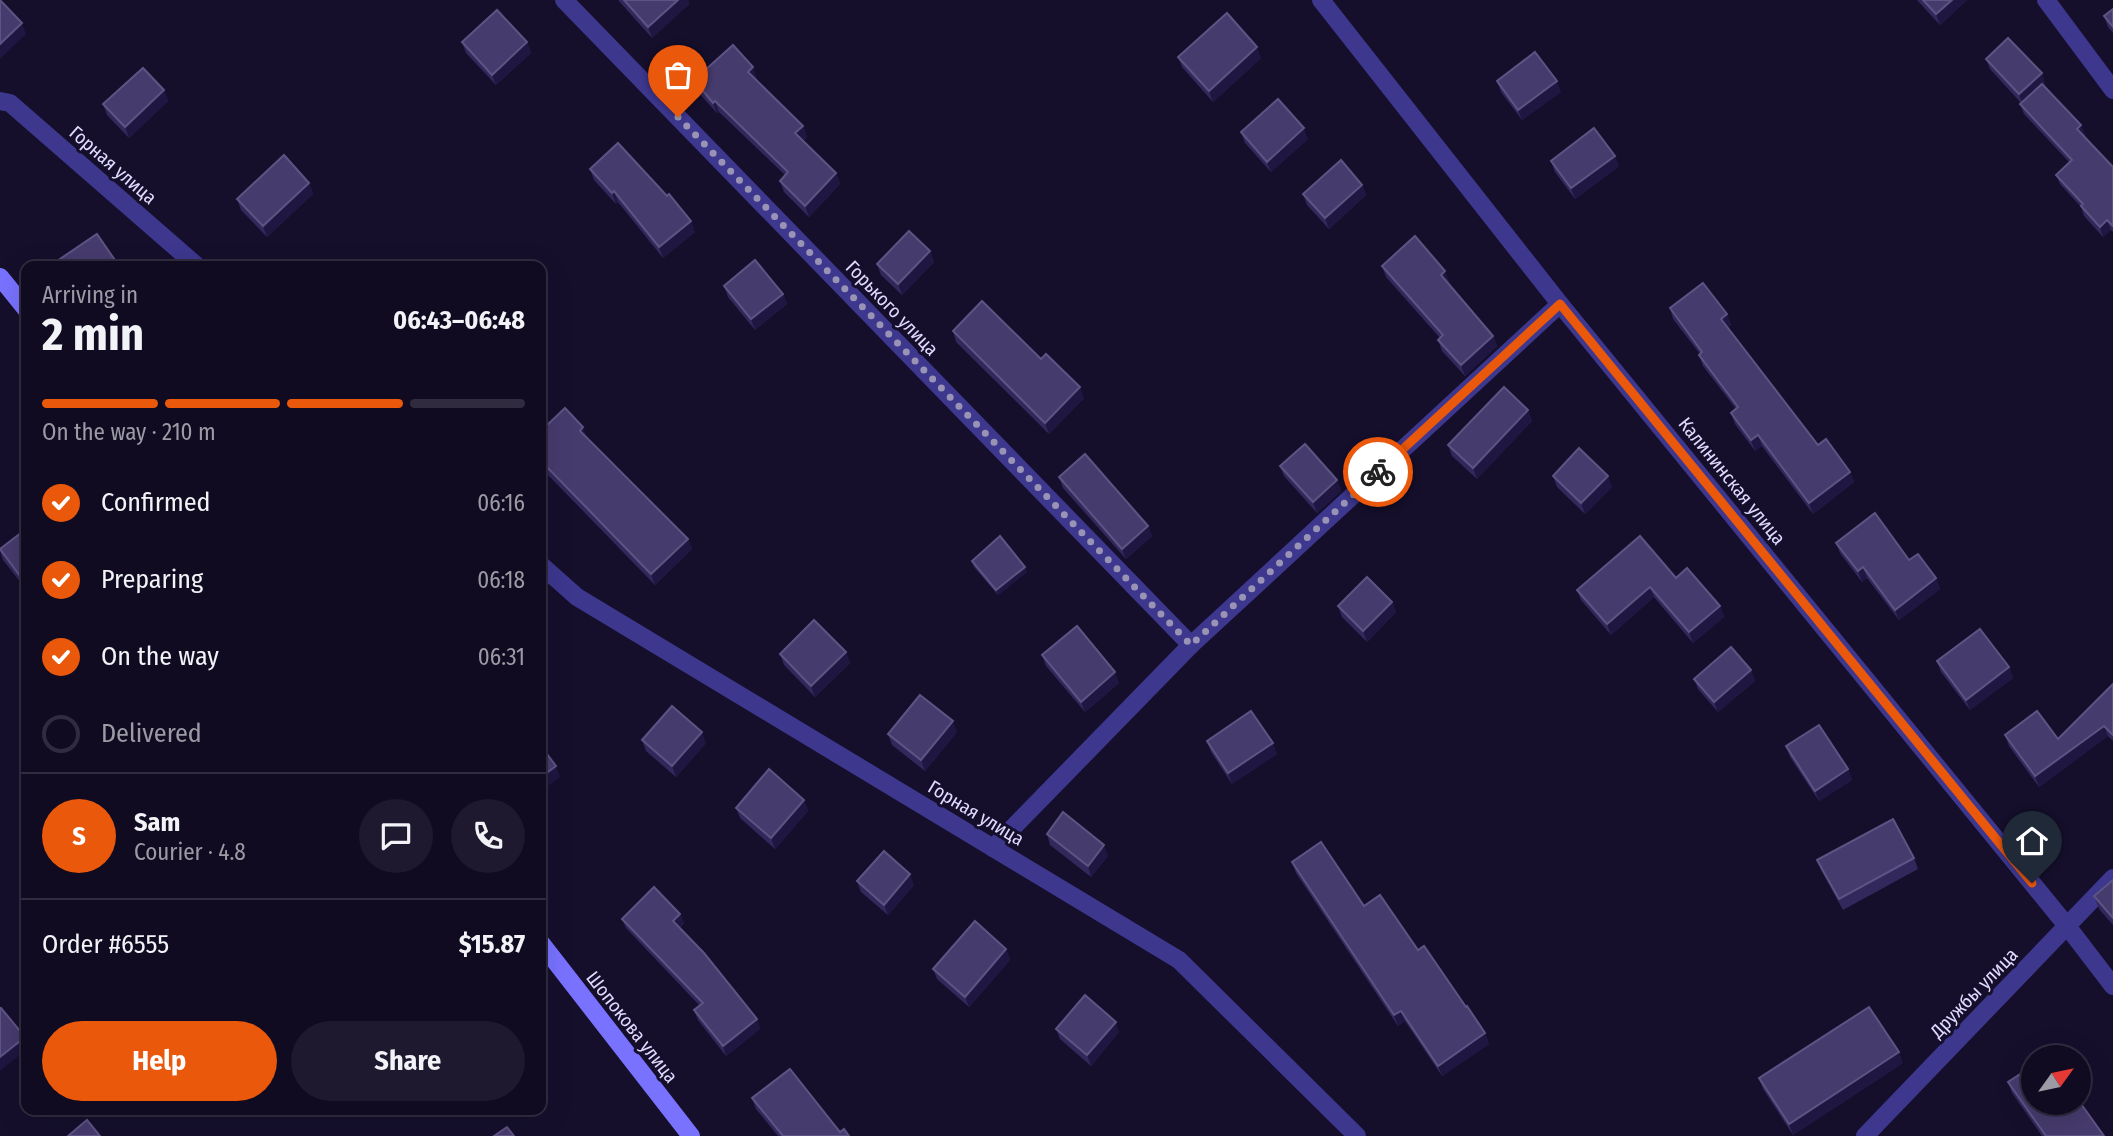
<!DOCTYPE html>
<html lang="en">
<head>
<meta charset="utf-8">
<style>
  :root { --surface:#100b21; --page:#1e192e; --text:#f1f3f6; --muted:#9c9ba5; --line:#302b3f; --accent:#ea580c }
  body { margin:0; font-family:"Fira Sans Condensed",sans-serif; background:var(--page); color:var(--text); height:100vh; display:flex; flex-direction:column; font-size:26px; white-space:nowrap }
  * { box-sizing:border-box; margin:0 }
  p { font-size:23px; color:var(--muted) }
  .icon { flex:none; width:38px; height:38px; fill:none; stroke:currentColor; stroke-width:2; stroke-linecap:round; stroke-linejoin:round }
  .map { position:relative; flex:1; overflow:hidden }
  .drawer { position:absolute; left:21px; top:261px; width:525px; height:854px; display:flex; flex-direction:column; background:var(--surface); border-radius:14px; box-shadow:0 7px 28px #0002,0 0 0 2px var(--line) }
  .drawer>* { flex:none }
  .needle { width:46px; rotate:57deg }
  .tools { position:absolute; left:2021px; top:1045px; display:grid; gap:14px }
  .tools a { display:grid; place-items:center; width:70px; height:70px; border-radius:50%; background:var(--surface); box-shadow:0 7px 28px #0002,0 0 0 2px var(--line); font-size:35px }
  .pin { position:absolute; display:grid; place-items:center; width:60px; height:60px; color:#fff; margin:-72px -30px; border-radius:50% 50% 50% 0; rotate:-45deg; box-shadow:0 0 7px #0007 }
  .pin .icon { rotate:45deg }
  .courier { position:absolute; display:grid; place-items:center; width:70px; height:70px; margin:-35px; border:5px solid #ea580c; border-radius:50%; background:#fff; color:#222; box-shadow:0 2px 9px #0007 }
  .overview em { font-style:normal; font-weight:700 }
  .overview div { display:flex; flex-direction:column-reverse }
  .overview { display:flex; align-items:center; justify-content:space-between; height:119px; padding:0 21px }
  h1 { font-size:46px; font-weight:700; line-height:52px }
  .bar { display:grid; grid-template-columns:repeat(4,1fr); gap:10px 7px; align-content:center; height:84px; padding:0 21px }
  .bar i { height:9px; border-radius:5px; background:var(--line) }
  .bar .current { background:var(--accent) }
  .bar p { grid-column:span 4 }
  .line { display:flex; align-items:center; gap:18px; padding:0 21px; border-top:2px solid var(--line) }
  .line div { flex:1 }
  .round { display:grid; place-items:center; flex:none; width:74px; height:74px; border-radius:37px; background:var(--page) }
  ol { padding:0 21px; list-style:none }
  li { display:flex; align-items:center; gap:21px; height:77px }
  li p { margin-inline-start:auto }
  li .icon { padding:7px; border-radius:50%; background:var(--accent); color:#fff; stroke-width:4 }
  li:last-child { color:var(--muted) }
  li i { width:38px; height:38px; border:4px solid var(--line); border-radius:50% }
  .action { display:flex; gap:14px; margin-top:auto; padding:14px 21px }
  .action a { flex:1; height:80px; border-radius:42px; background:var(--accent); color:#fff; font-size:28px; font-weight:700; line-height:80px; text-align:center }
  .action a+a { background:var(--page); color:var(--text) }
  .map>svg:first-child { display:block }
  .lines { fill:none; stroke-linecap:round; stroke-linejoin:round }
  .street { stroke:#3d378e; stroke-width:18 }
  .secondary { stroke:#7872ff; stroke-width:18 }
  .wall { fill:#33285b }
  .shaded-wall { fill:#1f1641 }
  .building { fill:#463b6d; stroke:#5e5484; stroke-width:2 }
  .done { stroke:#9994b5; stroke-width:7; stroke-dasharray:0 12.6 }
  .route { stroke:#ea580c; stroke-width:9 }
  .labels { text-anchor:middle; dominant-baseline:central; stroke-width:6; stroke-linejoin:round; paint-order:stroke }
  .street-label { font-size:19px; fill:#e0dbff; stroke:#150f2c }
</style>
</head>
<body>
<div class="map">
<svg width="2113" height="1136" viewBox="0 0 2113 1136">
  <rect width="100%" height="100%" fill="#150f2c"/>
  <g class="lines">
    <g class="street">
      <polyline points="564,0 1191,645"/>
      <polyline points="1321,0 1560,304 2067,926 2113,986"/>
      <polyline points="2046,0 2113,90"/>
      <polyline points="0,101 10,103 197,266"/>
      <polyline points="541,565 577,597 1179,960 1357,1136"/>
      <polyline points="993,848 1191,645 1560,304"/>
      <polyline points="1865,1136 2113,878"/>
    </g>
    <g class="secondary">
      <polyline points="0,277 26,309"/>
      <polyline points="541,943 691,1136"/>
    </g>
  </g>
  <g class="wall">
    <polygon points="618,0 688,0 689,4 652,38"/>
    <polygon points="1917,0 1967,0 1940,25"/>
    <polygon points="2113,9 2113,33 2108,27 2104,16"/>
    <polygon points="462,42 527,42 531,53 496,85 466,53"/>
    <polygon points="1178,57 1261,58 1213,102 1182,67"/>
    <polygon points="1986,59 2042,73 2045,84 2044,86 2081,125 2085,135 2084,136 2113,167 2113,232 2111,230 2103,237 2084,216 2081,207 2060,184 2056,175 2069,162 2024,114 2020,104 2021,103 1990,69"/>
    <polygon points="757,78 756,79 803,126 807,137 803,141 836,173 840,184 809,217 784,192 780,181 785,175 719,112 717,113 697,91 694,80"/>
    <polygon points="1497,81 1561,92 1522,120 1501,92"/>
    <polygon points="164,90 168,101 129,138 107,115 103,104"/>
    <polygon points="1241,132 1308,139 1271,172 1245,143"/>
    <polygon points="1551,161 1619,166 1575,199 1555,172"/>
    <polygon points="590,169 695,232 663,258 618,202 616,204 594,180"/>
    <polygon points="309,183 313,194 267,237 241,210 237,199"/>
    <polygon points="1362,185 1366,195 1329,229 1307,205 1303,194"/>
    <polygon points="930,251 934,262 902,295 881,275 877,264"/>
    <polygon points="1382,266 1449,281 1448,283 1493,336 1497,346 1465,376 1442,351 1438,340 1440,338 1386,277"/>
    <polygon points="724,286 783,294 787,304 755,330 728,297"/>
    <polygon points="1670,308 1727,314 1731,325 1728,327 1818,445 1850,472 1854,482 1813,514 1762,446 1755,451 1735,424 1731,413 1736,409 1703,366 1699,355 1700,354 1673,319"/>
    <polygon points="953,331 1041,359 1084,398 1049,434 956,342"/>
    <polygon points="1528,410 1532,421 1477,479 1452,456 1448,445"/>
    <polygon points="541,431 587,438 688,539 692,549 655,585 549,476 541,483"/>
    <polygon points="1280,466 1337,480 1341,491 1317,513 1284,476"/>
    <polygon points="1553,476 1612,487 1585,514 1557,487"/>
    <polygon points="1059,477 1148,526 1152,536 1126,559 1063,488"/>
    <polygon points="26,529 24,587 3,560 0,551"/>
    <polygon points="1836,543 1909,560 1936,578 1940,589 1899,620 1867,578 1862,582 1840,553"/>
    <polygon points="972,561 1027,572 998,595 974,567"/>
    <polygon points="1676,578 1720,606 1724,617 1693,643 1654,597 1611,635 1581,600 1577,590"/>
    <polygon points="1392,602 1396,612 1367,642 1342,617 1338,606"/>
    <polygon points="846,652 850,663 815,697 784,665 780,654"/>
    <polygon points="1042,655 1119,683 1085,712 1046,666"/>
    <polygon points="1937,661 2009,667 2013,678 1970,710 1941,672"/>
    <polygon points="1751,670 1755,681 1718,712 1698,689 1694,679"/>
    <polygon points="2113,684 2113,741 2108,736 2039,787 2009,746 2005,735 2058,739"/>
    <polygon points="957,732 925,771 892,745 888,734"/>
    <polygon points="642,740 706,743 676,777 646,751"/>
    <polygon points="1207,741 1277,754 1232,784 1211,752"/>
    <polygon points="1786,746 1848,769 1852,780 1819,801 1790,757"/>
    <polygon points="804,800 808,811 775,849 740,818 736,808"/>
    <polygon points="1047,834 1108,856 1091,877 1050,845"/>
    <polygon points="1914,858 1918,869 1843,910 1821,870 1817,860"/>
    <polygon points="1292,862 1418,950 1466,1007 1485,1033 1489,1044 1442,1076 1405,1021 1398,1026 1296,873"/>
    <polygon points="2113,880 2113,925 2099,909 2094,896"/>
    <polygon points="857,881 914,885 888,915 861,892"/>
    <polygon points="680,914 684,923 680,928 757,1019 760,1029 726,1056 698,1020 694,1010 700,1006 626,928 622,919"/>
    <polygon points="1006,949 1010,960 969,1007 937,979 933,969"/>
    <polygon points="1056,1029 1119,1032 1091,1066 1060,1039"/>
    <polygon points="1903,1063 1793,1135 1763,1089 1759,1078"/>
    <polygon points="2008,1082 2079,1102 2079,1097 2080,1103 2104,1136 2042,1136 2012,1093"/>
    <polygon points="752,1098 840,1132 849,1136 778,1136 756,1109"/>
  </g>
  <g class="shaded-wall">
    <polygon points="678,0 688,0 689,4 652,38 648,27"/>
    <polygon points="1952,0 1967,0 1940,25 1936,14"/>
    <polygon points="22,23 26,34 0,59 0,44"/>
    <polygon points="527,42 531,53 496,85 492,75"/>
    <polygon points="1257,47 1261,58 1213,102 1209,91"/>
    <polygon points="753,67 757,78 752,82 748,72"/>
    <polygon points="2042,73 2045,84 2023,105 2019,94"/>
    <polygon points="1557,81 1561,92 1522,120 1518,110"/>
    <polygon points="164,90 168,101 129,138 125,127"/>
    <polygon points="715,101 719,112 717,113 713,103"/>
    <polygon points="2081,125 2085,135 2081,139 2077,129"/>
    <polygon points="803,126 807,137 799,144 795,133"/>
    <polygon points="1304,128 1308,139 1271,172 1267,162"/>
    <polygon points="1615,156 1619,166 1575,199 1571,188"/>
    <polygon points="836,173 840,184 809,217 805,206"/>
    <polygon points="309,183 313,194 267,237 263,226"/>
    <polygon points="1362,185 1366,195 1329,229 1325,218"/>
    <polygon points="614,191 618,202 616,204 612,193"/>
    <polygon points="2107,220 2111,230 2103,237 2100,227"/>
    <polygon points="691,221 695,232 663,258 659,247"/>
    <polygon points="930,251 934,262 902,295 898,284"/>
    <polygon points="1445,271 1449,281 1444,286 1441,275"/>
    <polygon points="783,294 787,304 755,330 751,319"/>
    <polygon points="1727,314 1731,325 1725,329 1721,319"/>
    <polygon points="1493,336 1497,346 1465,376 1461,365"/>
    <polygon points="1080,387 1084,398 1049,434 1045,423"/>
    <polygon points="1528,410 1532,421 1477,479 1473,468"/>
    <polygon points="583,427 587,438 580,431"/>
    <polygon points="1758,435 1762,446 1755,451 1751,440"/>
    <polygon points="545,465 549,476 541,483 541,469"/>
    <polygon points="1850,472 1854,482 1813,514 1809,503"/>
    <polygon points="1608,476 1612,487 1585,514 1581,503"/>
    <polygon points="1337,480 1341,491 1317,513 1313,502"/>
    <polygon points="1148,526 1152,536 1126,559 1122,549"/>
    <polygon points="688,539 692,549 655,585 651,574"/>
    <polygon points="1025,567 1027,572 998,595 996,590"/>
    <polygon points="1863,567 1867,578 1862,582 1858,571"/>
    <polygon points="26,571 26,585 24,587 20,576"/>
    <polygon points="1936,578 1940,589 1899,620 1895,610"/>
    <polygon points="1650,587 1654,597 1611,635 1607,624"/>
    <polygon points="1392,602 1396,612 1367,642 1363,631"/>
    <polygon points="1720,606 1724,617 1693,643 1689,632"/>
    <polygon points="846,652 850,663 815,697 811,686"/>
    <polygon points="2009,667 2013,678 1970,710 1966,700"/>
    <polygon points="1751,670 1755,681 1718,712 1714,702"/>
    <polygon points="1115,672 1119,683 1085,712 1081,702"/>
    <polygon points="953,721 957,732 925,771 921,760"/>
    <polygon points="2104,726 2108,736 2039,787 2035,776"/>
    <polygon points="702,732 706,743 676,777 672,766"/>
    <polygon points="1273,743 1277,754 1232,784 1228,773"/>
    <polygon points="556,766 560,777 541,791 541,777"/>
    <polygon points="1848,769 1852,780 1819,801 1815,791"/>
    <polygon points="804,800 808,811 775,849 771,838"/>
    <polygon points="1104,845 1108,856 1091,877 1088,866"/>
    <polygon points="910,874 914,885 888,915 884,905"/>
    <polygon points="680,914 684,923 676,931 673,921"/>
    <polygon points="1006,949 1010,960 969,1007 965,997"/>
    <polygon points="1401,1011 1405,1021 1398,1026 1394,1015"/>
    <polygon points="757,1019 760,1029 726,1056 723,1046"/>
    <polygon points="1116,1022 1119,1032 1091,1066 1087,1055"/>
    <polygon points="1485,1033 1489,1044 1442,1076 1438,1066"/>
    <polygon points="25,1037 26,1040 26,1050 0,1071 0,1057"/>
    <polygon points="1899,1052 1903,1063 1793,1135 1789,1124"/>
  </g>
  <g class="building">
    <polygon points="0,0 22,23 0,44"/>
    <polygon points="624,0 678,0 648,27"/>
    <polygon points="1923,0 1952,0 1936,14"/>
    <polygon points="2113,9 2113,27 2104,16"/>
    <polygon points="497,10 527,42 492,75 462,42"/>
    <polygon points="1227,13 1257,47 1209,91 1178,57"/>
    <polygon points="2008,38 2042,73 2019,94 1986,59"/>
    <polygon points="733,45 753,67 748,72 803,126 795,133 836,173 805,206 780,181 788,172 715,101 713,103 694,80"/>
    <polygon points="1535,52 1557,81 1518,110 1497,81"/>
    <polygon points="143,68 164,90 125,127 103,104"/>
    <polygon points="2042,84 2081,125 2077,129 2113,167 2113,226 2107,220 2100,227 2081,206 2083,204 2056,175 2072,160 2020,104"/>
    <polygon points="1278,99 1304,128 1267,162 1241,132"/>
    <polygon points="1594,128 1615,156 1571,188 1551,161"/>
    <polygon points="618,143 667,196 669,194 691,221 659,247 614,191 612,193 590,169"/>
    <polygon points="284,155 309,183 263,226 237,199"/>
    <polygon points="1341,160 1362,185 1325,218 1303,194"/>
    <polygon points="909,231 930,251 898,284 877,264"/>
    <polygon points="97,234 119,266 61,266 57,261"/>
    <polygon points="1415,236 1445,271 1441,275 1493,336 1461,365 1438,340 1443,335 1382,266"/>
    <polygon points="755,260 783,294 751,319 724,286"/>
    <polygon points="1703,283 1727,314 1721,319 1818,445 1826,439 1850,472 1809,503 1758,435 1751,440 1731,413 1738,407 1699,355 1702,352 1670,308"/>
    <polygon points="982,301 1041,359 1046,354 1080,387 1045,423 953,331"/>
    <polygon points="1504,387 1528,410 1473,468 1448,445"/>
    <polygon points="565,408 583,427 580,431 688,539 651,574 545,465 541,469 541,431"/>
    <polygon points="1305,444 1337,480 1313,502 1280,466"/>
    <polygon points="1579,448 1608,476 1581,503 1553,476"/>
    <polygon points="1085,454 1148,526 1122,549 1059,477"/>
    <polygon points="1875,513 1909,560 1918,554 1936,578 1895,610 1863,567 1858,571 1836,543"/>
    <polygon points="26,529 26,571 20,576 0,549"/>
    <polygon points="1000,536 1025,567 996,590 972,561"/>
    <polygon points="1640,536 1676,578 1687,568 1720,606 1689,632 1650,587 1607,624 1577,590"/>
    <polygon points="1367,577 1392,602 1363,631 1338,606"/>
    <polygon points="814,620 846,652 811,686 780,654"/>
    <polygon points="1077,626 1115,672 1081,702 1042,655"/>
    <polygon points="1980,629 2009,667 1966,700 1937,661"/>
    <polygon points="1731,647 1751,670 1714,702 1694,679"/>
    <polygon points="2113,684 2113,735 2104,726 2035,776 2005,735 2037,711 2058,739"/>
    <polygon points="920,695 953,721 921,760 888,734"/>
    <polygon points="672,706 702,732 672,766 642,740"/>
    <polygon points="1251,711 1273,743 1228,773 1207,741"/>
    <polygon points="1819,725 1848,769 1815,791 1786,746"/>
    <polygon points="541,746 556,766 541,777"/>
    <polygon points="769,769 804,800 771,838 736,808"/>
    <polygon points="1063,812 1104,845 1088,866 1047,834"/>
    <polygon points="1893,819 1914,858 1839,899 1817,860"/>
    <polygon points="1321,842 1364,906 1380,895 1418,950 1424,946 1466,1007 1467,1006 1485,1033 1438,1066 1401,1011 1394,1015 1292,862"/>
    <polygon points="884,851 910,874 884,905 857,881"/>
    <polygon points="2113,880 2113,918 2094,896"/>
    <polygon points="654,887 680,914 673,921 704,953 757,1019 723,1046 694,1010 703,1003 622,919"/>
    <polygon points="975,921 1006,949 965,997 933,969"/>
    <polygon points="1085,995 1116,1022 1087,1055 1056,1029"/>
    <polygon points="1869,1007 1899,1052 1789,1124 1759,1078"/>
    <polygon points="0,1008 1,1008 25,1037 0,1057"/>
    <polygon points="2034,1065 2034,1102 2079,1102 2079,1101 2104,1136 2046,1136 2008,1082"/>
    <polygon points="790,1069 840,1132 844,1129 849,1136 783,1136 752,1098"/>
    <polygon points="87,1120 100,1136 68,1136"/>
    <polygon points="507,1127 514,1136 494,1136"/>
  </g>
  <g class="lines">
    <polyline class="done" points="678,117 1191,645 1378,472"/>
    <polyline class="route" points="1378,472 1560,304 2032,883"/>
  </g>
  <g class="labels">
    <g class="street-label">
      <text transform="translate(113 165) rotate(41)">Горная улица</text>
      <text transform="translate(892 308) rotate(46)">Горького улица</text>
      <text transform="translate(1732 481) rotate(51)">Калининская улица</text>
      <text transform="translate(976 813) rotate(31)">Горная улица</text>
      <text transform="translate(1974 993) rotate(-46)">Дружбы улица</text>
      <text transform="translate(632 1027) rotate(52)">Шопокова улица</text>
    </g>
  </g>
</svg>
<div class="tools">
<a><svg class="needle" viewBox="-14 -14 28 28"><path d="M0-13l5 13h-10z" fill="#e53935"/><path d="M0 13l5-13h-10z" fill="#9c9ba5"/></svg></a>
</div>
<div class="pin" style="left:678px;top:117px;background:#ea580c"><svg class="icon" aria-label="bag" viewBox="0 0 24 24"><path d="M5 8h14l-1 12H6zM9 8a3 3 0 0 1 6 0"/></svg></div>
<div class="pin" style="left:2032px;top:883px;background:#1f2937"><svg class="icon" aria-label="home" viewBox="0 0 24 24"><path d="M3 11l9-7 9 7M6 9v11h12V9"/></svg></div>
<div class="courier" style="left:1378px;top:472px"><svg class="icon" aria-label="bike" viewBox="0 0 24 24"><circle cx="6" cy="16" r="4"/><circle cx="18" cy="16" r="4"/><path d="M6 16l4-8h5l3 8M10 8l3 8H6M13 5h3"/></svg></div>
<section class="drawer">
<div class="overview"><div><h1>2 min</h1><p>Arriving in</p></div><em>06:43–06:48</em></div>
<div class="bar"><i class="current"></i><i class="current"></i><i class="current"></i><i></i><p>On the way · 210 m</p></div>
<ol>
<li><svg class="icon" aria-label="check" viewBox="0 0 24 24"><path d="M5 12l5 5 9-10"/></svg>Confirmed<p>06:16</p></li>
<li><svg class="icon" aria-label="check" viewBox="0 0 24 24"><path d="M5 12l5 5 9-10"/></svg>Preparing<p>06:18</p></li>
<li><svg class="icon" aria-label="check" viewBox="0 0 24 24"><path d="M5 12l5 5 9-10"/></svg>On the way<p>06:31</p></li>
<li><i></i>Delivered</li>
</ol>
<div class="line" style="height:126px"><b class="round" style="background:var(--accent);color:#fff">S</b><div><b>Sam</b><p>Courier · 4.8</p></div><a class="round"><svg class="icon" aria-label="chat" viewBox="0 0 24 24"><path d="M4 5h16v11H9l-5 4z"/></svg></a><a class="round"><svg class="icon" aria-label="phone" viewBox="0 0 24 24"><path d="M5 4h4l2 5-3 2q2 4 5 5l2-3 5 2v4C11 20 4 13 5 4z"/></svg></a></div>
<div class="line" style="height:91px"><div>Order #6555</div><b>$15.87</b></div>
<div class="action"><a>Help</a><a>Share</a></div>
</section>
</div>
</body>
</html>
